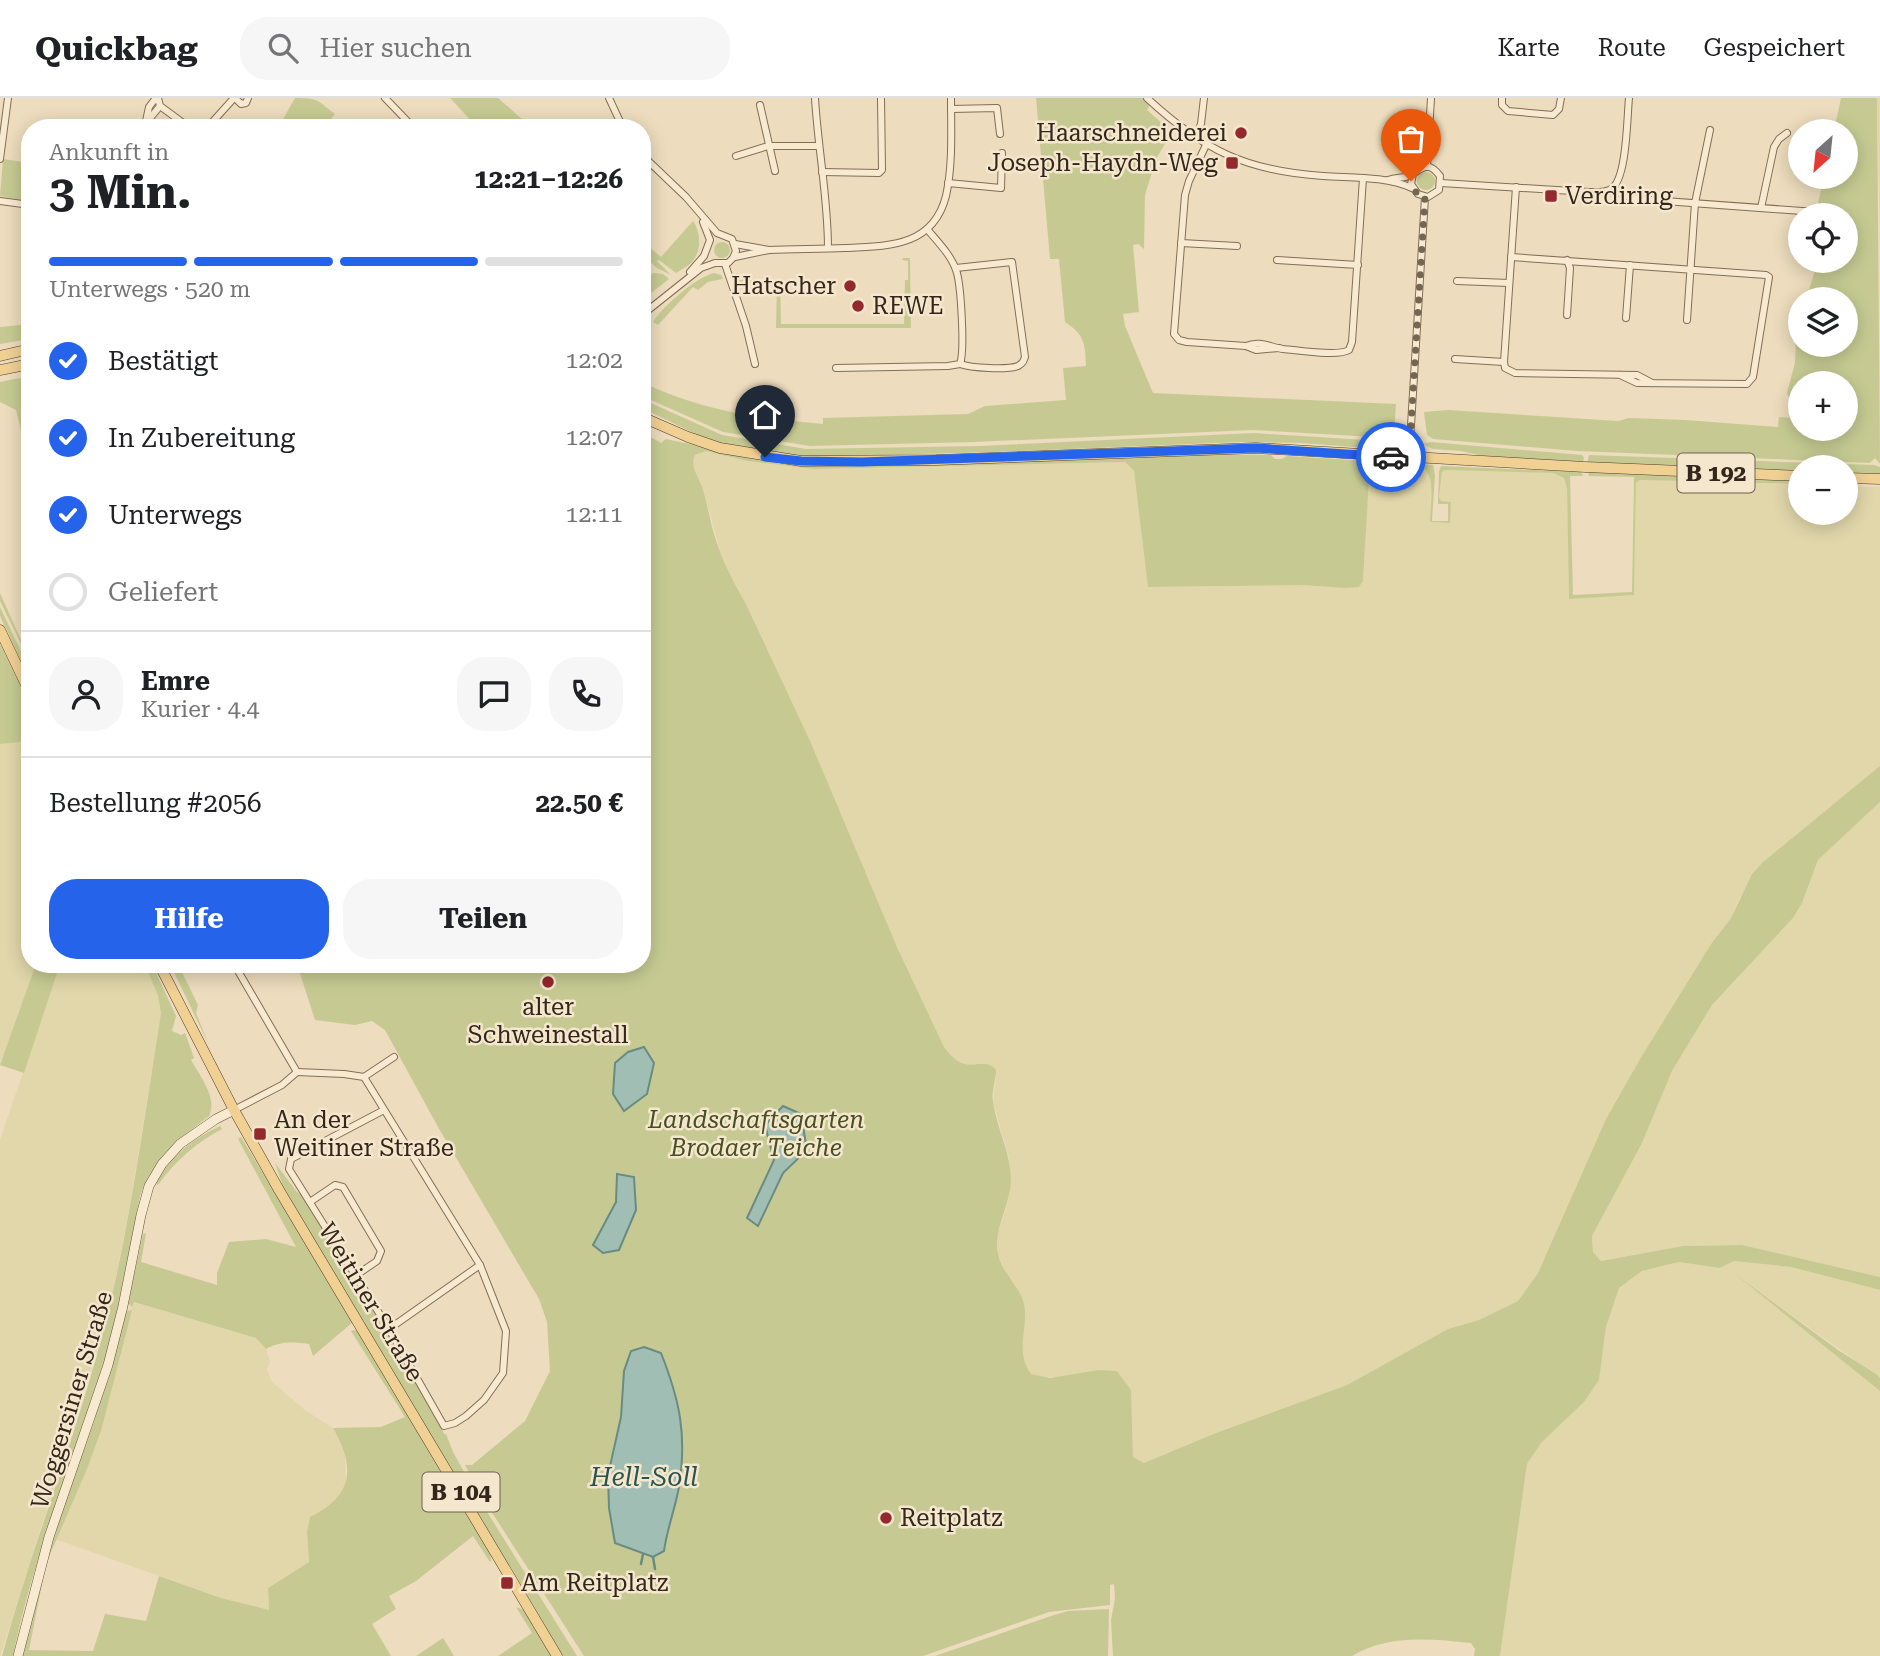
<!DOCTYPE html>
<html lang="de">
<head>
<meta charset="utf-8">
<style>
  :root { --surface:#fff; --page:#f6f6f6; --text:#202124; --muted:#757577; --line:#e0e0e0; --accent:#2563eb }
  body { margin:0; font-family:"Roboto Serif",serif; background:var(--page); color:var(--text); height:100vh; display:flex; flex-direction:column; font-size:26px; white-space:nowrap }
  * { box-sizing:border-box; margin:0 }
  p { font-size:23px; color:var(--muted) }
  .icon { flex:none; width:38px; height:38px; fill:none; stroke:currentColor; stroke-width:2; stroke-linecap:round; stroke-linejoin:round }
  .map { position:relative; flex:1; overflow:hidden }
  .details { position:absolute; left:21px; top:21px; width:630px; height:854px; display:flex; flex-direction:column; background:var(--surface); border-radius:28px; box-shadow:0 4px 18px #0003 }
  .details>* { flex:none }
  .needle { width:46px; rotate:207deg }
  .controls { position:absolute; left:1788px; top:21px; display:grid; gap:14px }
  .controls a { display:grid; place-items:center; width:70px; height:70px; border-radius:50%; background:var(--surface); box-shadow:0 4px 18px #0003; font-size:35px }
  .pin { position:absolute; display:grid; place-items:center; width:60px; height:60px; color:#fff; margin:-72px -30px; border-radius:50% 50% 50% 0; rotate:-45deg; box-shadow:0 0 7px #0007 }
  .pin .icon { rotate:45deg }
  .courier { position:absolute; display:grid; place-items:center; width:70px; height:70px; margin:-35px; border:5px solid #2563eb; border-radius:50%; background:#fff; color:#222; box-shadow:0 2px 9px #0007 }
  .overview em { font-style:normal; font-weight:700 }
  .overview div { display:flex; flex-direction:column-reverse }
  .overview { display:flex; align-items:center; justify-content:space-between; height:119px; padding:0 28px }
  h1 { font-size:46px; font-weight:700; line-height:52px }
  .bar { display:grid; grid-template-columns:repeat(4,1fr); gap:10px 7px; align-content:center; height:84px; padding:0 28px }
  .bar i { height:9px; border-radius:5px; background:var(--line) }
  .bar .on { background:var(--accent) }
  .bar p { grid-column:span 4 }
  .line { display:flex; align-items:center; gap:18px; padding:0 28px; border-top:2px solid var(--line) }
  .line div { flex:1 }
  .round { display:grid; place-items:center; flex:none; width:74px; height:74px; border-radius:28px; background:var(--page) }
  ol { padding:0 28px; list-style:none }
  li { display:flex; align-items:center; gap:21px; height:77px }
  li p { margin-inline-start:auto }
  li .icon { padding:7px; border-radius:50%; background:var(--accent); color:#fff; stroke-width:4 }
  li:last-child { color:var(--muted) }
  li i { width:38px; height:38px; border:4px solid var(--line); border-radius:50% }
  .cta { display:flex; gap:14px; margin-top:auto; padding:14px 28px }
  .cta a { flex:1; height:80px; border-radius:28px; background:var(--accent); color:#fff; font-size:28px; font-weight:700; line-height:80px; text-align:center }
  .cta a+a { background:var(--page); color:var(--text) }
  header { display:flex; align-items:center; gap:42px; box-sizing:border-box; height:98px; padding:0 35px; background:var(--surface); border-bottom:2px solid var(--line) }
  header strong { font-size:33px }
  nav { display:flex; gap:38px; margin-inline-start:auto; font-size:24px }
  .search { width:490px; height:63px; background:var(--page); display:flex; align-items:center; gap:18px; box-sizing:border-box; padding:0 24px; border-radius:28px; color:var(--muted); font-size:26px }
  .map>svg:first-child { display:block }
  .farmland { fill:#e2d7ab }
  .green { fill:#c6ca92; fill-rule:evenodd }
  .water { fill:#a1beb4; stroke:#698b81; stroke-width:2 }
  .lines { fill:none; stroke-linecap:round; stroke-linejoin:round }
  .stream { stroke:#698b81; stroke-width:2.5 }
  .minor-casing { stroke:#846d57; stroke-width:8 }
  .secondary-casing { stroke:#664e3a; stroke-width:10 }
  .primary-casing { stroke:#523b2b; stroke-width:11 }
  .minor { stroke:#f8ead0; stroke-width:6 }
  .secondary { stroke:#f8ead0; stroke-width:9 }
  .primary { stroke:#f1d094; stroke-width:10 }
  .done { stroke:#756654; stroke-width:7; stroke-dasharray:0 12.6 }
  .route { stroke:#2563eb; stroke-width:9 }
  .poi-dot { fill:#93282d; stroke:#f4e7cd; stroke-width:2.5 }
  .labels { text-anchor:middle; dominant-baseline:central; stroke-width:5; stroke-linejoin:round; paint-order:stroke }
  .shield { fill:#f4e7cd; stroke:#6e6050; stroke-width:2 }
  .shield-label { font-size:23px; font-weight:bold; fill:#34261b }
  .poi-label { font-size:24px; fill:#34261b; stroke:#f4e7cd; text-anchor:start }
  .park-label { font-size:24px; font-style:italic; fill:#475022; stroke:#f4e7cd }
  .street-label { font-size:24px; fill:#34261b; stroke:#f4e7cd }
  .water-label { font-size:26px; font-style:italic; fill:#2b544f; stroke:#f4e7cd }
</style>
</head>
<body>
<header>
<strong>Quickbag</strong>
<div class="search"><svg class="icon" aria-label="search" viewBox="0 0 24 24"><circle cx="10" cy="10" r="6"/><path d="M15 15l6 6"/></svg>Hier suchen</div>
<nav><a>Karte</a><a>Route</a><a>Gespeichert</a></nav>
</header>
<div class="map">
<svg width="1880" height="1558" viewBox="0 0 1880 1558">
  <rect width="100%" height="100%" fill="#eddcbd"/>
  <g class="farmland">
    <polygon points="1877,0 1880,0 1880,142 1879,95"/>
    <polygon points="706,353 747,363 813,371 1125,364 1134,373 1149,489 1302,487 1359,489 1363,483 1369,382 1372,375 1380,370 1426,372 1429,374 1431,390 1430,424 1449,425 1451,404 1441,403 1439,400 1442,374 1445,372 1553,375 1564,380 1567,390 1569,500 1634,497 1636,385 1640,382 1801,386 1801,415 1846,415 1846,388 1880,389 1880,668 1788,746 1739,800 1731,820 1711,846 1640,961 1606,1021 1538,1175 1518,1203 1479,1222 1448,1231 1347,1287 1216,1335 1143,1366 1133,1359 1131,1292 1061,1279 1039,1279 1031,1276 1026,1269 1022,1254 1025,1214 998,1158 997,1139 1008,1103 1011,1084 1009,1060 993,1004 996,980 985,965 971,967 962,965 953,960 944,949 897,849 811,645 745,504 733,486 719,449 704,394 693,370 693,363 695,357"/>
    <polygon points="29,641 30,866 36,866 8,949 0,963 0,646"/>
    <polygon points="1880,704 1880,1179 1742,1147 1683,1148 1601,1163 1593,1154 1592,1138 1642,1045 1672,973 1712,907 1793,820 1802,805 1818,762"/>
    <polygon points="60,866 145,866 158,898 161,915 131,1101 112,1199 87,1286 0,1558 0,1042"/>
    <polygon points="1734,1163 1791,1169 1880,1192 1880,1280 1748,1186 1880,1293 1880,1558 1500,1558 1527,1366 1541,1345 1584,1304 1599,1282 1606,1229 1619,1190 1642,1173 1679,1164 1720,1170"/>
    <polygon points="133,1204 257,1240 266,1251 270,1264 267,1272 272,1284 306,1313 333,1330 339,1341 345,1358 346,1386 337,1402 310,1419 307,1434 309,1464 268,1490 269,1513 221,1500 55,1441 87,1371 101,1333"/>
  </g>
  <g class="green">
    <path d="M295,0c26,0 22,3 40,16l-12,14h-45z"/>
    <polygon points="450,0 498,0 532,30 478,30"/>
    <path d="M1036,0h106l8,7 -3,5 25,22 -16,27 -11,36 -1,54 -6,-5 -5,1 6,67 -16,2 2,12 28,67 243,11 -2,29 -3,5 -138,-8 -279,12 -164,4 -87,-14 -81,-36v-14c47,24 99,32 150,42l1,-3 30,3v-6l145,-4 17,-8 81,-6 -3,-32 23,-2c-1,-22 -1,-31 -21,-44l-6,-63h-9z"/>
    <path d="M1841,0h36l3,366 -5,-6 -5,5 -293,-12 -144,-12 -6,-4 -3,-23 24,-2 170,11 11,-3 56,2 93,7 1,-10 15,1 2,-4 -9,-21 8,-30 1,-26 5,-21v29h45v-46h-40l12,-38h28v-46h-29l-1,-3 8,-35h22v-46h-12zM1801,285h45v46h-45z"/>
    <polygon points="3,61 30,65 30,104 0,98"/>
    <circle cx="1426" cy="83" r="9"/>
    <path d="M693,123c7,10 9,27 1,38 -3,6 -12,10 -18,14l-17,-13 -2,1 14,14 -14,-7 -15,-13v-14l19,16z"/>
    <circle cx="722" cy="152" r="8"/>
    <polygon points="903,160 910,160 911,230 776,230 777,187 738,187 736,175 739,175 740,182 780,182 781,226 904,226 905,182 908,182 908,163 902,162"/>
    <path d="M654,175l9,1 6,5 -27,21c0,-11 0,-23 12,-27z"/>
    <path d="M714,175l7,2 2,4 -15,3 -10,8 -5,-3 -35,38 -5,-3c9,-15 43,-45 61,-49z"/>
    <polygon points="30,226 30,241 0,246 0,229"/>
    <polygon points="30,278 30,369 16,312 0,304 0,284"/>
    <polygon points="642,301 722,337 806,351 981,348 1254,335 1398,344 1392,349 1381,351 1301,345 1241,344 995,354 803,359 723,346 706,341 642,310"/>
    <path d="M642,334l19,11 5,-4 116,25 45,2 372,-12 72,1 4,4h7l5,-3 146,9 2,10 -3,46h16v-17h-10l1,-33 2,-5 140,6 2,4h-13l3,119 59,-3 2,-115 -46,-1 1,-4 212,8v4l-161,-4 -4,3 -2,112 -65,4 -2,-111 -3,-10 -11,-5 -108,-3 -3,2 -3,25 2,4 10,1 -1,21 -20,-1c0,-16 5,-39 -4,-52l-38,-3 -13,3 -6,10 -6,101 -4,6 -13,1 -44,-3 -154,2 -14,-116 -9,-9 -312,7 -66,-8 -41,-10 -11,4c-6,12 5,23 8,35 4,12 6,25 9,37 7,26 19,52 33,75l66,141 86,204 47,100c5,6 10,13 18,16 13,5 24,-5 34,7 0,11 -5,22 -3,32 4,27 18,51 18,79 -1,25 -18,48 -13,73 4,21 27,36 27,58 1,22 -9,41 6,62l19,4 48,-8 19,1 14,19 2,67 11,6 72,-30 131,-48 101,-56 31,-9 39,-19 20,-28 68,-154 34,-60 71,-115 20,-26 21,-44 11,-12 117,-96v36l-62,58 -16,43 -9,15 -81,87 -40,66 -30,72 -50,93 1,16 8,9 82,-15 59,-1 138,32v13l-89,-23 -57,-6 -14,7 -41,-6 -37,9 -23,17 -13,39 -7,53 -15,22 -43,41 -14,21 -27,192h-26l1,-7 -4,-6c-41,-4 -82,-9 -119,13h-239l-2,-36 4,-22 -1,-14 -4,1v20l-61,7 -126,44h-339l-102,-159 -17,-32h7l53,-44 25,-50 -3,-49 -8,-23 -101,-172 -53,-97 -13,-9 -17,4 -40,-5 -18,-56h345v-480l3,-6 -3,-7z"/>
    <polygon points="1431,344 1582,357 1584,360 1582,366 1492,360 1461,353 1433,351 1423,346"/>
    <polygon points="1589,357 1874,367 1880,369 1880,377 1846,375 1846,369 1801,369 1801,374 1587,366"/>
    <polygon points="0,495 30,562 30,564 0,503"/>
    <polygon points="0,509 27,566 30,582 0,518"/>
    <polygon points="0,546 30,607 30,634 27,635 30,643 0,646"/>
    <polygon points="36,866 60,866 24,975 0,967"/>
    <path d="M145,866h7l24,52 -4,15 9,4 4,-2 9,25 -3,2c9,16 27,38 18,56 -30,23 -56,43 -69,80 -15,76 -28,151 -54,225 -27,78 -57,153 -73,235h-11c33,-121 82,-238 110,-360 21,-93 34,-189 49,-283l-3,-17z"/>
    <polygon points="170,866 178,866 198,907 196,915 209,947"/>
    <path d="M220,1028l2,3c-25,13 -48,33 -64,56l-2,-2c14,-27 37,-44 64,-57z"/>
    <path d="M241,1039l112,185 -40,34 -4,-12c-17,-2 -28,-3 -43,5l-10,-11 -122,-36 -2,5 -4,-4 15,-69 3,-1 -5,29 76,23v-12l12,-31 37,-3 30,8 -58,-108z"/>
    <polygon points="275,1065 297,1094 304,1099 438,1320 444,1336 446,1336 453,1354 473,1390 466,1395 284,1091"/>
    <polygon points="1735,1176 1838,1252 1876,1276 1880,1280 1880,1293"/>
    <polygon points="132,1212 101,1333 87,1371 45,1468 63,1409 94,1324 126,1213"/>
    <path d="M354,1232l4,1 132,221 1,9 -1,1 -17,-26 -57,45 -27,15 7,13 -24,15 19,32h-369l18,-77h3l-14,71 64,1 12,-37 41,7 13,-45 62,22 48,12 -1,-22 41,-26 -2,-30 3,-15c43,-22 46,-48 23,-89l48,-1 24,-10 -54,-86z"/>
    <polygon points="474,1393 577,1558 563,1558 471,1403 473,1402 469,1396"/>
    <polygon points="516,1509 524,1512 551,1558 498,1558 532,1535"/>
    <polygon points="1109,1511 1108,1558 935,1558 1051,1518 1068,1513"/>
    <polygon points="443,1540 454,1558 416,1558"/>
  </g>
  <g class="water">
    <polygon points="644,949 654,965 647,996 624,1013 613,996 615,965 628,954"/>
    <polygon points="783,1008 801,1016 807,1052 783,1075 758,1128 747,1120 774,1062 765,1027"/>
    <polygon points="617,1076 634,1079 636,1112 619,1152 603,1155 593,1147 616,1104"/>
    <path d="M644,1249l17,6c19,48 26,82 18,134 -4,22 -12,42 -15,64l-11,6 -38,-14 -6,-35 -1,-33 13,-58 3,-46 7,-20z"/>
  </g>
  <g class="lines">
    <g class="stream">
      <polyline points="653,1459 655,1471"/>
      <polyline points="641,1466 643,1456"/>
    </g>
    <g class="minor-casing">
      <g id="minor">
        <polyline points="235,0 241,6 246,5 248,0"/>
        <polyline points="385,0 414,30"/>
        <polyline points="609,0 623,30"/>
        <path d="M815,0c3,51 13,100 13,150"/>
        <path d="M1147,0c56,52 99,73 176,78 30,2 62,0 89,12"/>
        <polyline points="1502,0 1502,7 1508,13 1553,17 1559,11 1561,0"/>
        <polyline points="760,7 775,73"/>
        <polyline points="160,8 190,30"/>
        <polyline points="951,11 997,10 1000,36"/>
        <polyline points="146,23 149,9 156,0"/>
        <polyline points="142,30 160,8 158,0"/>
        <polyline points="207,30 234,0"/>
        <polyline points="1195,40 1201,26 1204,0"/>
        <polyline points="1206,47 1189,83 1185,97 1174,236 1179,242 1187,244 1246,248 1256,252 1279,250"/>
        <polyline points="642,57 686,99 717,135 732,141 736,153 733,160 728,165 715,165 701,170 642,217"/>
        <polyline points="736,58 768,48 818,48"/>
        <polyline points="0,61 8,0"/>
        <polyline points="1427,69 1431,0"/>
        <polyline points="822,74 879,75 882,72 881,0"/>
        <path d="M1388,82c6,-2 11,-2 17,-3 15,-3 20,-21 35,-1l-1,14 -11,7 -10,-3 -7,-10 2,-10"/>
        <polyline points="948,85 1001,90 1002,55"/>
        <path d="M1441,85l148,9c7,0 16,1 22,-3 16,-9 16,-72 18,-91"/>
        <polyline points="1516,89 1504,264 1505,270 1515,275 1637,277 1652,285"/>
        <polyline points="1614,90 1623,97 1637,101 1816,114"/>
        <polyline points="0,103 30,107"/>
        <polyline points="1761,110 1774,49 1779,41 1787,35"/>
        <polyline points="1181,145 1237,148"/>
        <path d="M769,152c26,-1 51,-1 76,-2 43,-2 88,-1 101,-52 7,-31 5,-67 5,-98"/>
        <polyline points="735,159 769,152 735,146"/>
        <polyline points="1511,159 1766,177 1769,179 1753,279 1747,286 1637,285 1620,277"/>
        <polyline points="1277,162 1358,167"/>
        <polyline points="1567,162 1570,170 1567,217"/>
        <polyline points="725,166 746,228 755,266"/>
        <path d="M956,170l56,-6 13,95c-2,5 -2,6 -7,9 -11,4 -47,2 -58,-2"/>
        <polyline points="690,174 704,158 710,142 703,124"/>
        <polyline points="1457,183 1509,185"/>
        <polyline points="1626,220 1630,167"/>
        <polyline points="1687,222 1695,105 1710,32"/>
        <path d="M1246,248c14,-6 23,1 37,3 14,1 55,8 66,1l3,-8 11,-164"/>
        <polyline points="1455,261 1504,264"/>
        <path d="M836,270l112,-2 12,-2c5,-13 1,-81 -4,-94 -5,-15 -19,-29 -29,-41"/>
        <polyline points="1409,360 1425,99"/>
        <polyline points="234,866 297,974"/>
        <polyline points="297,974 344,976 364,979 480,1167 506,1233 503,1275 484,1302 466,1318 455,1325 444,1328 389,1231 289,1071 291,1061 384,1012"/>
        <polyline points="364,979 394,959"/>
        <polyline points="234,1012 282,987 297,974"/>
        <polyline points="310,1104 335,1087 343,1089 381,1153 377,1163 355,1178"/>
        <polyline points="389,1231 480,1167"/>
      </g>
    </g>
    <g class="secondary-casing">
      <polyline id="secondary" points="18,1558 49,1439 108,1267 123,1208 141,1117 149,1088 162,1066 180,1046 216,1021 234,1012"/>
    </g>
    <g class="primary-casing">
      <g id="primary">
        <polyline points="0,258 30,251"/>
        <polyline points="0,272 30,266"/>
        <polyline points="642,319 688,339 720,350 801,363 936,362 1256,350 1585,369 1801,378"/>
        <polyline points="1846,380 1880,381"/>
        <polyline points="0,532 30,595"/>
        <polyline points="159,866 234,1012 279,1092 557,1558"/>
      </g>
    </g>
    <use href="#minor" class="minor"/>
    <use href="#secondary" class="secondary"/>
    <use href="#primary" class="primary"/>
  </g>
  <g class="lines">
    <polyline class="done" points="1391,359 1409,360 1425,99 1416,94 1411,83"/>
    <polyline class="route" points="765,359 801,363 862,364 1256,350 1391,359"/>
  </g>
  <g class="poi-dot">
    <circle cx="1241" cy="35" r="7"/>
    <rect x="1225" y="58" width="14" height="14" rx="3.5"/>
    <rect x="1544" y="91" width="14" height="14" rx="3.5"/>
    <circle cx="850" cy="188" r="7"/>
    <circle cx="858" cy="208" r="7"/>
    <circle cx="548" cy="884" r="7"/>
    <rect x="253" y="1029" width="14" height="14" rx="3.5"/>
    <circle cx="886" cy="1420" r="7"/>
    <rect x="500" y="1478" width="14" height="14" rx="3.5"/>
  </g>
  <g class="labels">
    <g class="shield">
      <rect x="1677.5" y="355.5" width="77" height="39" rx="5"/>
      <rect x="422.5" y="1374.5" width="77" height="39" rx="5"/>
    </g>
    <g class="shield-label">
      <text x="1716" y="375">B 192</text>
      <text x="461" y="1394">B 104</text>
    </g>
    <g class="poi-label">
      <text x="1227" y="35" text-anchor="end">Haarschneiderei</text>
      <text x="1218" y="65" text-anchor="end">Joseph-Haydn-Weg</text>
      <text x="1565" y="98">Verdiring</text>
      <text x="836" y="188" text-anchor="end">Hatscher</text>
      <text x="872" y="208">REWE</text>
      <text x="548" y="909" text-anchor="middle">alter<tspan x="548" dy="28">Schweinestall</tspan></text>
      <text x="274" y="1022">An der<tspan x="274" dy="28">Weitiner Straße</tspan></text>
      <text x="900" y="1420">Reitplatz</text>
      <text x="521" y="1485">Am Reitplatz</text>
    </g>
    <g class="park-label">
      <text x="756" y="1022">Landschaftsgarten<tspan x="756" dy="28">Brodaer Teiche</tspan></text>
    </g>
    <g class="street-label">
      <text transform="translate(371 1204) rotate(59)">Weitiner Straße</text>
      <text transform="translate(72 1302) rotate(-73)">Woggersiner Straße</text>
    </g>
    <g class="water-label">
      <text x="644" y="1379">Hell-Soll</text>
    </g>
  </g>
</svg>
<div class="controls">
<a><svg class="needle" viewBox="-14 -14 28 28"><path d="M0-13l5 13h-10z" fill="#e53935"/><path d="M0 13l5-13h-10z" fill="#757577"/></svg></a>
<a><svg class="icon" aria-label="locate" viewBox="0 0 24 24"><circle cx="12" cy="12" r="6"/><path d="M12 2v4M12 18v4M2 12h4M18 12h4"/></svg></a>
<a><svg class="icon" aria-label="layers" viewBox="0 0 24 24"><path d="M12 4l9 5-9 5-9-5zM3 14l9 5 9-5"/></svg></a>
<a>+</a>
<a>−</a>
</div>
<div class="pin" style="left:1411px;top:83px;background:#ea580c"><svg class="icon" aria-label="bag" viewBox="0 0 24 24"><path d="M5 8h14l-1 12H6zM9 8a3 3 0 0 1 6 0"/></svg></div>
<div class="pin" style="left:765px;top:359px;background:#1f2937"><svg class="icon" aria-label="home" viewBox="0 0 24 24"><path d="M3 11l9-7 9 7M6 9v11h12V9"/></svg></div>
<div class="courier" style="left:1391px;top:359px"><svg class="icon" aria-label="car" viewBox="0 0 24 24"><path d="M5 17H2v-5l4-1 3-4h7l3 4 3 1v5h-3M9 17h6M6 11h13"/><circle cx="7" cy="17" r="2"/><circle cx="17" cy="17" r="2"/></svg></div>
<section class="details">
<div class="overview"><div><h1>3 Min.</h1><p>Ankunft in</p></div><em>12:21–12:26</em></div>
<div class="bar"><i class="on"></i><i class="on"></i><i class="on"></i><i></i><p>Unterwegs · 520 m</p></div>
<ol>
<li><svg class="icon" aria-label="check" viewBox="0 0 24 24"><path d="M5 12l5 5 9-10"/></svg>Bestätigt<p>12:02</p></li>
<li><svg class="icon" aria-label="check" viewBox="0 0 24 24"><path d="M5 12l5 5 9-10"/></svg>In Zubereitung<p>12:07</p></li>
<li><svg class="icon" aria-label="check" viewBox="0 0 24 24"><path d="M5 12l5 5 9-10"/></svg>Unterwegs<p>12:11</p></li>
<li><i></i>Geliefert</li>
</ol>
<div class="line" style="height:126px"><a class="round"><svg class="icon" aria-label="person" viewBox="0 0 24 24"><circle cx="12" cy="8" r="4"/><path d="M4 21q1-7 8-7t8 7"/></svg></a><div><b>Emre</b><p>Kurier · 4.4</p></div><a class="round"><svg class="icon" aria-label="chat" viewBox="0 0 24 24"><path d="M4 5h16v11H9l-5 4z"/></svg></a><a class="round"><svg class="icon" aria-label="phone" viewBox="0 0 24 24"><path d="M5 4h4l2 5-3 2q2 4 5 5l2-3 5 2v4C11 20 4 13 5 4z"/></svg></a></div>
<div class="line" style="height:91px"><div>Bestellung #2056</div><b>22.50 €</b></div>
<div class="cta"><a>Hilfe</a><a>Teilen</a></div>
</section>
</div>
</body>
</html>
